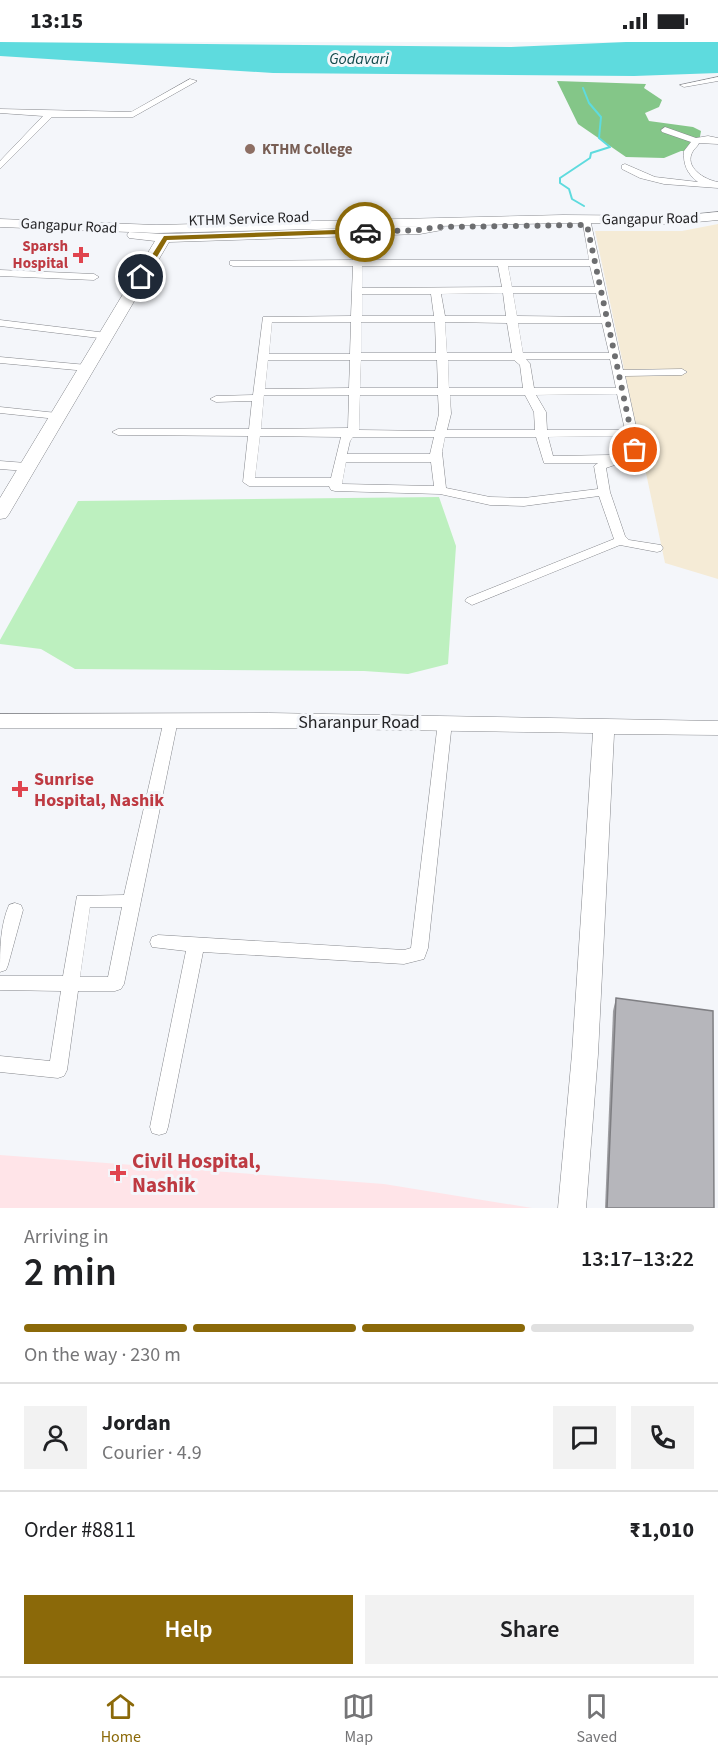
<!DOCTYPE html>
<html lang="en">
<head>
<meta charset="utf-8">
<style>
  :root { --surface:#fff; --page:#f2f2f2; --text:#202124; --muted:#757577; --line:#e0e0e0; --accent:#8b6909 }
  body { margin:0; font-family:"Source Sans 3",sans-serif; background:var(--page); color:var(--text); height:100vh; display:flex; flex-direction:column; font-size:22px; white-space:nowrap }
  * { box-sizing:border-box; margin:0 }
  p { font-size:20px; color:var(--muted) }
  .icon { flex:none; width:33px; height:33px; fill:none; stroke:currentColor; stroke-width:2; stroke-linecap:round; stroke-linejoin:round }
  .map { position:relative; height:1166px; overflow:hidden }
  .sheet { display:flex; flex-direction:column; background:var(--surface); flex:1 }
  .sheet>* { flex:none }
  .pin { position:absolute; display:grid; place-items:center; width:51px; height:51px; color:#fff; margin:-26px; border:3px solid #fff; border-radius:50%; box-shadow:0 2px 6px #0007 }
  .courier { position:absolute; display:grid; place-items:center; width:60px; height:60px; margin:-30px; border:4px solid #8b6909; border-radius:50%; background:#fff; color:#222; box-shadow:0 2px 8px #0007 }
  .head em { font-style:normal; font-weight:600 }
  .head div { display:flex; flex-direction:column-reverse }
  .head { display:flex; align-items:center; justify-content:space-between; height:102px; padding:0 24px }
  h1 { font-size:39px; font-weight:600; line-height:45px }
  .bar { display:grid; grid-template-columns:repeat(4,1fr); gap:9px 6px; align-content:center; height:72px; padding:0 24px }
  .bar i { height:8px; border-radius:4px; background:var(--line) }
  .bar .selected { background:var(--accent) }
  .bar p { grid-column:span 4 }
  .line { display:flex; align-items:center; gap:15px; padding:0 24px; border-top:2px solid var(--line) }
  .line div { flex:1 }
  .round { display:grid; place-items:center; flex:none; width:63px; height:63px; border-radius:0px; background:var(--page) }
  .cta { display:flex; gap:12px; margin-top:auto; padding:12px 24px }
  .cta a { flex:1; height:69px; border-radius:0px; background:var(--accent); color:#fff; font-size:24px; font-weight:600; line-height:69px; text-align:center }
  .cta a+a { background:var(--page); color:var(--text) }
  .status { display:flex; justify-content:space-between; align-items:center; height:42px; padding:0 30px; background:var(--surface); direction:ltr }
  .status svg { height:16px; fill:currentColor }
  .menu { display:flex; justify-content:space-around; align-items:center; height:84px; border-top:2px solid var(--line); background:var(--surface); font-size:16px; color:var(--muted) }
  .menu a { display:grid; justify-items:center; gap:3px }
  .menu .selected { color:var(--accent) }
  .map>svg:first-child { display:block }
  .commercial { fill:#f5ebd6 }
  .medical { fill:#ffe4e8 }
  .green { fill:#bdf0bf }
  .forest { fill:#84c688 }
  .water { fill:#5edbde }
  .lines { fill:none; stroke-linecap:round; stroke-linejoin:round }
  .stream { stroke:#5edbde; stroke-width:2 }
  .street-casing { stroke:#85878c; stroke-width:1 }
  .secondary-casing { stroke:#85878c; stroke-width:1 }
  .primary-casing { stroke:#85878c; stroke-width:1 }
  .street { fill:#fff; fill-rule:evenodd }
  .secondary { fill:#fff; fill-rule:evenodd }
  .primary { fill:#fff; fill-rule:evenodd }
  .wall { fill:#9d9da1 }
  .building { fill:#b6b6bb; stroke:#7f7f83; stroke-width:1.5 }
  .route { fill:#8b6909 }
  .done { stroke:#6d6e70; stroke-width:6; stroke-dasharray:0 10.8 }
  .education-dot { fill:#8d6e63; stroke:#f4f6fa; stroke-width:2 }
  .health-dot { fill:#e0444e; stroke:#f4f6fa; stroke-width:2 }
  .labels { text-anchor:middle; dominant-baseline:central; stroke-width:6; stroke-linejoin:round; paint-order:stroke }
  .far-education-label { font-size:15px; font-weight:bold; fill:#785e54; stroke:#f4f6fa; text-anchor:start }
  .far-street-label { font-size:15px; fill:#242426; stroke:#f4f6fa }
  .far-health-label { font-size:15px; font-weight:bold; fill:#be3a42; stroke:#f4f6fa; text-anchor:end }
  .far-water-label { font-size:16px; font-style:italic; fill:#10484a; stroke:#f4f6fa }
  .street-label { font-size:18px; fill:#242426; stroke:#f4f6fa }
  .health-label { font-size:18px; font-weight:bold; fill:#be3a42; stroke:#f4f6fa; text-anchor:start }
  .near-health-label { font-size:21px; font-weight:bold; fill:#be3a42; stroke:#f4f6fa; text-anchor:start }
</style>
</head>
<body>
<div class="status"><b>13:15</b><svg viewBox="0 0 49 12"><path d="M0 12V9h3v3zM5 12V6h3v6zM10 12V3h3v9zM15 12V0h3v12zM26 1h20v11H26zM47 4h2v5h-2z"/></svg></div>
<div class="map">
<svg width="718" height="1166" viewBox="0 0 718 1166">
  <rect width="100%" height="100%" fill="#f4f6fa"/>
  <polygon class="commercial" points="718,182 718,537 665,521 595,189 682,189"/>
  <polygon class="medical" points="0,1113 384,1142 532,1166 0,1166"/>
  <polygon class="green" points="439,455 456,504 448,622 408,632 364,629 75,627 41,607 0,602 0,598 78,459"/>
  <polygon class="forest" points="557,39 646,42 644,46 662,58 659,65 645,71 649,79 693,85 701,89 699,100 693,109 681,109 664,116 626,115 578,82"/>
  <polygon class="water" points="0,0 511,5 626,0 718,0 718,31 634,34 273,31 0,14"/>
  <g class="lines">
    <polyline class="stream" points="583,46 589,61 601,75 599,96 610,105 591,111 590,116 560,136 560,141 569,147 572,157 584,164"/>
    <g class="street-casing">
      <g id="street">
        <polygon points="718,35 718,39 684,45 680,43"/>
        <polygon points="190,37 197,39 133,75 52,75 0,127 0,119 43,74 0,71 0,67 131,70"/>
        <path d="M665,85l31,11 12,-2 10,2v6l-19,-1c-1,3 -4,5 -6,8 -10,16 12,29 25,31v6l-54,-4 -24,-6 -18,-9v-4l3,-1 30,13 43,5c-11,-8 -15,-18 -14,-31l7,-9 -29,-10 -1,-2z"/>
        <path d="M582,175l8,2 33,151 59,-1 5,3 -5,3 -57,1 16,74 -9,9 -26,9 4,24 15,44 4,4 32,5 2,3 -2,3 -4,1 -37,-7 -148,60 -7,-4 2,-3 147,-59 -15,-43 -75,10 -34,-1 -50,-11 -105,-3 -4,-1 -2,-4h-80l-6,-4 5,-46 -130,-1 -6,-3 6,-3h131l3,-28 -36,1 -6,-3 6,-3 37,-1 10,-78 88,-1 2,-50h-120l-3,-1v-4l123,-1v-21l5,-3 5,3 -1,21h227zM362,224h136l4,21 -140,1zM508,224h82l5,21h-83zM503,251l3,23h-61l-4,-22zM513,251h83l5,24 -84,-1zM362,252h69l3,22h-72zM272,280h79l-1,32h-81zM361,280h74l1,31h-75zM445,280l62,1 5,30h-65zM518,281h84l7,30h-86zM526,317h84l6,29h-82l-4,-24zM268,318h82l-1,28 -84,1zM361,318h76l1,28h-78zM448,318h66l6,5 3,23h-74zM617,352l8,36h-78l-1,-18 -10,-17zM264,353h85l-1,33 -87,1zM360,353h78l1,19 -4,17 -76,-1zM450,353h75l9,17 1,18h-88l4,-16zM260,394l81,1 -10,41h-76zM626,394l3,13c-6,7 -11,8 -19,6l-57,1 -5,-19zM353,395h81l-4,17h-83l3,-13zM445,395h91l8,26h54l-4,3 4,23 -74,9 -34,-1 -44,-9 -4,-36zM346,420h85l3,24 -92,-2z"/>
        <polygon points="0,228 94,232 99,235 94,238 0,234"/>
        <polygon points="0,278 107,291 112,294 107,297 0,284"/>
        <polygon points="0,315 87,323 92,326 87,329 0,321"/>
        <polygon points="0,365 57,371 63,374 57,377 0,371"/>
        <polygon points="0,419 26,421 32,425 26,429 0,427"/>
        <path d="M171,673l5,1 2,4 -54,264 -3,5 -6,2h-37l-11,79 -3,6 -6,2 -58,-6v-16l50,5 11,-70 -61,-1v-14h63l14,-80 47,-1 40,-175 2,-4zM90,865h32l-14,70h-28z"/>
        <polygon points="445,675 450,676 452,680 428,906 424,917 404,922 203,910 168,1085 166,1091 159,1093 152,1091 150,1085 186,909 152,905 150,900 152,895 158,893 404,908 411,906 438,680 440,676"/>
        <path d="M15,861l6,2 2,5 -15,55 -2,5 -6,2c0,-23 0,-46 9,-67z"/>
      </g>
    </g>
    <g class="secondary-casing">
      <g id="secondary">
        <polygon points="437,181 444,185 442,188 420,192 169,200 9,472 6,476 0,477 0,456 155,199 129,196 127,193 129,190 164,192 420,184"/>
        <polygon points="269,671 718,679 718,693 614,692 598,1012 586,1166 558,1166 572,1012 593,691 269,686 0,686 0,672"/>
      </g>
    </g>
    <g class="primary-casing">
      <polygon id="primary" points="718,170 718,178 675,182 563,181 156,191 0,185 0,177 156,183 563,173 675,174"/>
    </g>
    <use href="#street" class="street"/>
    <use href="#secondary" class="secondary"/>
    <use href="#primary" class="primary"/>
  </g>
  <polygon class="wall" points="616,956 714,1166 605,1166 613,969"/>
  <polygon class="building" points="616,956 713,969 714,1166 607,1166"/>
  <polygon class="route" points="365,187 368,191 167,198 144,237 138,235 164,194"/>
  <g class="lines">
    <polyline class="done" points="365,190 420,188 437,185 587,183 635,408"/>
  </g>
  <circle class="education-dot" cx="250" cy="107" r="6"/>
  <g class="health-dot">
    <path d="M78 204h6v6h6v6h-6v6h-6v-6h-6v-6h6z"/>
    <path d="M17 738h6v6h6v6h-6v6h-6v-6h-6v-6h6z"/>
    <path d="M115 1122h6v6h6v6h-6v6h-6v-6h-6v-6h6z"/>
  </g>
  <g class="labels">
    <g class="far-education-label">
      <text x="262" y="107">KTHM College</text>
    </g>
    <g class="far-street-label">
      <text transform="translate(249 177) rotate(-2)">KTHM Service Road</text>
      <text transform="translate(650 177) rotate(-1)">Gangapur Road</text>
      <text transform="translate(69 184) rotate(3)">Gangapur Road</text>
    </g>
    <g class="far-health-label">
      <text x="68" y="204">Sparsh<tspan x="68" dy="17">Hospital</tspan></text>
    </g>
    <g class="far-water-label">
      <text x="359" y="17">Godavari</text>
    </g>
    <g class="street-label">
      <text x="359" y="680">Sharanpur Road</text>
    </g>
    <g class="health-label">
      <text x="34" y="737">Sunrise<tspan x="34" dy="21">Hospital, Nashik</tspan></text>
    </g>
    <g class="near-health-label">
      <text x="132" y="1119">Civil Hospital,<tspan x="132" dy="24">Nashik</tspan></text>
    </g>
  </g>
</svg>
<div class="pin" style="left:635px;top:408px;background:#ea580c"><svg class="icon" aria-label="bag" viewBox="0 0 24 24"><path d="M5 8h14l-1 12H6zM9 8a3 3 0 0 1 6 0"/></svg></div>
<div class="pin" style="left:141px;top:235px;background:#1f2937"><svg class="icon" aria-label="home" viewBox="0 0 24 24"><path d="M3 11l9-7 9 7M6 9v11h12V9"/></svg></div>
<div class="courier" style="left:365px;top:190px"><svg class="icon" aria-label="car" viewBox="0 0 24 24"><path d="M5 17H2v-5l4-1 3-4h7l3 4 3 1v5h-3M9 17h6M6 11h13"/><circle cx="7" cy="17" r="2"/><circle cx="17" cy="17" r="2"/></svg></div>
</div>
<section class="sheet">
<div class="head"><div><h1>2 min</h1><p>Arriving in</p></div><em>13:17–13:22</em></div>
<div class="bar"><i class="selected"></i><i class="selected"></i><i class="selected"></i><i></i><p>On the way · 230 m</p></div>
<div class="line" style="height:108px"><a class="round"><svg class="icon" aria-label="person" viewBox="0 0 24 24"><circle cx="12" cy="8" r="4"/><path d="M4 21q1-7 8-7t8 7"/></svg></a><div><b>Jordan</b><p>Courier · 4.9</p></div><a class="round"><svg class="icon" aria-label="chat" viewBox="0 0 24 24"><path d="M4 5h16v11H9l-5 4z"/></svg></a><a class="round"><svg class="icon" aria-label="phone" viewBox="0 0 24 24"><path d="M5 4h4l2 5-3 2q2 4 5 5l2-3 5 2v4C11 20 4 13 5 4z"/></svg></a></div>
<div class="line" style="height:78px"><div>Order #8811</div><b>₹1,010</b></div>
<div class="cta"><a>Help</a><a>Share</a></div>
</section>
<nav class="menu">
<a class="selected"><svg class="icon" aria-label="home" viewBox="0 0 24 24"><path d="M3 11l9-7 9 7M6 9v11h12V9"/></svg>Home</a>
<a><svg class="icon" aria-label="map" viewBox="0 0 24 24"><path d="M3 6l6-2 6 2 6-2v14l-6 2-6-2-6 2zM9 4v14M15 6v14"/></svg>Map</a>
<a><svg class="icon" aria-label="saved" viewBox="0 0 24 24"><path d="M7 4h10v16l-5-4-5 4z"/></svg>Saved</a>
</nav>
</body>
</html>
